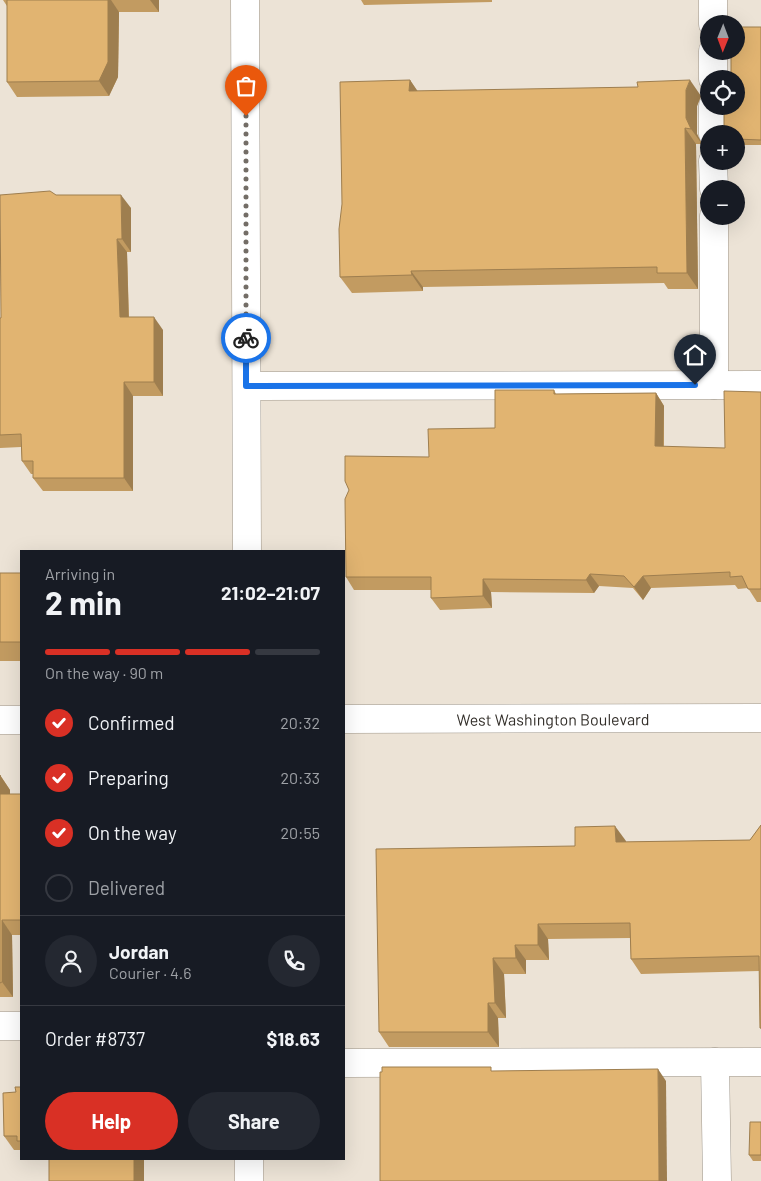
<!DOCTYPE html>
<html lang="en">
<head>
<meta charset="utf-8">
<style>
  :root { --surface:#171b24; --page:#242831; --text:#f1f3f6; --muted:#9ea1a6; --line:#363941; --accent:#d93025 }
  body { margin:0; font-family:Barlow,sans-serif; background:var(--page); color:var(--text); height:100vh; display:flex; flex-direction:column; font-size:19px; white-space:nowrap }
  * { box-sizing:border-box; margin:0 }
  p { font-size:16px; color:var(--muted) }
  .icon { flex:none; width:28px; height:28px; fill:none; stroke:currentColor; stroke-width:2; stroke-linecap:round; stroke-linejoin:round }
  .map { position:relative; flex:1; overflow:hidden }
  .panel { position:absolute; left:20px; top:550px; width:325px; height:610px; display:flex; flex-direction:column; background:var(--surface); border-radius:0px; box-shadow:0 5px 20px #0002 }
  .panel>* { flex:none }
  .needle { width:32px; rotate:181deg }
  .buttons { position:absolute; left:700px; top:15px; display:grid; gap:10px }
  .buttons a { display:grid; place-items:center; width:45px; height:45px; border-radius:50%; background:var(--surface); box-shadow:0 5px 20px #0002; font-size:25px }
  .pin { position:absolute; display:grid; place-items:center; width:42px; height:42px; color:#fff; margin:-51px -21px; border-radius:50% 50% 50% 0; rotate:-45deg; box-shadow:0 0 5px #0007 }
  .pin .icon { rotate:45deg }
  .courier { position:absolute; display:grid; place-items:center; width:50px; height:50px; margin:-25px; border:4px solid #1a73e8; border-radius:50%; background:#fff; color:#222; box-shadow:0 1px 6px #0007 }
  .summary em { font-style:normal; font-weight:700 }
  .summary div { display:flex; flex-direction:column-reverse }
  .summary { display:flex; align-items:center; justify-content:space-between; height:85px; padding:0 25px }
  h1 { font-size:32px; font-weight:700; line-height:38px }
  .bar { display:grid; grid-template-columns:repeat(4,1fr); gap:8px 5px; align-content:center; height:60px; padding:0 25px }
  .bar i { height:6px; border-radius:4px; background:var(--line) }
  .bar .current { background:var(--accent) }
  .bar p { grid-column:span 4 }
  .line { display:flex; align-items:center; gap:12px; padding:0 25px; border-top:1px solid var(--line) }
  .line div { flex:1 }
  .round { display:grid; place-items:center; flex:none; width:52px; height:52px; border-radius:26px; background:var(--page) }
  ol { padding:0 25px; list-style:none }
  li { display:flex; align-items:center; gap:15px; height:55px }
  li p { margin-inline-start:auto }
  li .icon { padding:5px; border-radius:50%; background:var(--accent); color:#fff; stroke-width:4 }
  li:last-child { color:var(--muted) }
  li i { width:28px; height:28px; border:2px solid var(--line); border-radius:50% }
  .primary-button { display:flex; gap:10px; margin-top:auto; padding:10px 25px }
  .primary-button a { flex:1; height:58px; border-radius:30px; background:var(--accent); color:#fff; font-size:20px; font-weight:700; line-height:58px; text-align:center }
  .primary-button a+a { background:var(--page); color:var(--text) }
  .map>svg:first-child { display:block }
  .lines { fill:none; stroke-linecap:round; stroke-linejoin:round }
  .minor-casing { stroke:#9e968a; stroke-width:29 }
  .minor { stroke:#fff; stroke-width:28 }
  .wall { fill:#c29b61 }
  .shaded-wall { fill:#9e7e4f }
  .building { fill:#e1b471; stroke:#9e7e4f }
  .done { stroke:#736d66; stroke-width:5; stroke-dasharray:0 9 }
  .route { stroke:#1a73e8; stroke-width:6 }
  .labels { text-anchor:middle; dominant-baseline:central; stroke-width:5; stroke-linejoin:round; paint-order:stroke }
  .street-label { font-size:16px; fill:#322e29; stroke:#fff }
</style>
</head>
<body>
<div class="map">
<svg width="761" height="1181" viewBox="0 0 761 1181">
  <rect width="100%" height="100%" fill="#ece3d6"/>
  <g class="lines">
    <g class="minor-casing">
      <g id="minor">
        <polyline points="245,0 247,551"/>
        <polyline points="713,0 713,24"/>
        <polyline points="713,51 713,79"/>
        <polyline points="713,106 713,134"/>
        <polyline points="713,161 714,189"/>
        <polyline points="714,216 714,385"/>
        <polyline points="247,386 761,385"/>
        <path id="s1" d="M344,719l417,-1"/>
        <polyline points="0,720 21,720"/>
        <polyline points="0,1026 21,1026"/>
        <polyline points="715,1062 717,1181"/>
        <polyline points="344,1063 761,1062"/>
        <polyline points="249,1159 249,1181"/>
      </g>
    </g>
    <use href="#minor" class="minor"/>
  </g>
  <g class="wall">
    <polygon points="3,0 159,0 159,12 119,12 118,77 109,96 17,97 7,82 7,6"/>
    <polygon points="361,0 492,0 492,2 364,5"/>
    <polygon points="761,27 761,145 736,145 736,134 724,128"/>
    <polygon points="410,80 417,91 701,96 697,106 697,134 702,144 696,144 698,289 668,289 664,283 423,287 423,291 352,293 340,277"/>
    <polygon points="56,195 131,208 131,252 127,252 129,317 163,330 163,396 133,396 133,491 43,491 33,478 33,474 31,474 22,461 21,447 0,448 0,318 1,318"/>
    <polygon points="554,390 556,394 656,393 664,406 664,447 725,448 761,392 761,602 757,602 748,588 738,589 735,585 651,588 643,600 633,588 599,586 594,593 491,592 492,608 440,610 431,598 431,590 354,590 346,577 429,457 495,428"/>
    <rect x="0" y="573" width="21" height="88"/>
    <polygon points="0,775 10,790 10,794 21,794 21,935 12,935 13,997 0,997"/>
    <polygon points="761,825 761,1029 760,1028 759,971 641,974 631,959 630,938 548,939 549,960 526,960 526,974 504,974 506,1018 498,1018 499,1047 389,1047 379,1032 575,846 626,841 626,842 750,840"/>
    <polygon points="21,1087 21,1150 14,1150 4,1136 16,1092"/>
    <polygon points="761,1122 761,1161 753,1161 749,1155"/>
  </g>
  <g class="shaded-wall">
    <polygon points="108,0 111,0 119,12 118,77 109,96 99,81"/>
    <polygon points="150,0 159,0 159,12"/>
    <polygon points="410,80 421,96 409,91"/>
    <polygon points="690,80 701,96 697,106 697,134 702,144 691,129 686,118 686,90"/>
    <polygon points="685,128 696,144 698,289 687,273"/>
    <polygon points="121,195 131,208 131,252 122,239"/>
    <polygon points="117,239 127,252 129,330 120,317"/>
    <polygon points="411,271 423,287 423,291 412,275"/>
    <polygon points="154,317 163,330 163,396 154,382"/>
    <polygon points="124,382 133,396 133,491 124,478"/>
    <polygon points="656,393 664,406 663,459 655,446"/>
    <polygon points="590,574 599,586 594,593 586,580"/>
    <polygon points="643,576 651,588 643,600 634,587"/>
    <polygon points="483,579 491,592 492,608 483,596"/>
    <polygon points="0,775 10,790 10,808 0,794"/>
    <polygon points="615,826 626,841 626,857 616,842"/>
    <polygon points="2,920 12,935 13,997 2,982"/>
    <polygon points="538,924 548,939 549,960 538,945"/>
    <polygon points="515,945 526,960 526,974 516,958"/>
    <polygon points="493,958 504,974 506,1018 495,1003"/>
    <polygon points="488,1003 498,1018 499,1047 488,1032"/>
    <polygon points="658,1069 666,1081 667,1181 659,1181"/>
    <rect x="134" y="1159" width="10" height="22"/>
  </g>
  <g class="building">
    <polygon points="7,0 108,0 108,62 99,81 7,82"/>
    <polygon points="736,27 761,27 761,140 736,139 736,134 722,134 724,128 724,106 736,106 736,79 731,79 731,51 736,51"/>
    <polygon points="410,80 409,91 638,87 637,82 690,80 686,90 686,118 691,129 685,128 687,273 657,273 657,267 411,271 412,275 340,277 339,229 342,204 340,82"/>
    <polygon points="50,191 56,195 121,195 122,239 117,239 120,317 154,317 154,382 124,382 124,478 33,478 33,461 22,461 21,434 0,435 0,318 1,318 0,195"/>
    <polygon points="495,390 554,390 554,394 656,393 655,446 725,448 724,391 761,392 761,589 748,589 742,576 730,577 730,572 643,576 634,587 624,576 590,574 586,580 483,579 483,596 431,598 431,577 346,577 345,499 349,490 345,481 345,456 429,457 428,429 495,428"/>
    <rect x="0" y="573" width="21" height="69"/>
    <polygon points="0,775 0,794 21,794 21,920 2,920 2,982 0,983"/>
    <polygon points="761,825 761,1028 760,1028 759,956 631,959 630,923 538,924 538,945 515,945 516,958 493,958 495,1003 488,1003 488,1032 379,1032 376,849 575,846 575,827 615,826 616,842 750,840"/>
    <polygon points="382,1067 491,1067 491,1071 658,1069 659,1181 380,1181 380,1072 382,1072"/>
    <polygon points="15,1087 21,1087 21,1141 17,1141 17,1136 4,1136 3,1093 16,1092"/>
    <polygon points="750,1122 761,1122 761,1155 749,1155"/>
    <rect x="49" y="1159" width="85" height="22"/>
  </g>
  <g class="lines">
    <polyline class="done" points="246,116 246,338"/>
    <polyline class="route" points="246,338 246,386 695,385"/>
  </g>
  <g class="labels">
    <g class="street-label">
      <text stroke="none"><textPath href="#s1" startOffset="209">West Washington Boulevard</textPath></text>
    </g>
  </g>
</svg>
<div class="buttons">
<a><svg class="needle" viewBox="-14 -14 28 28"><path d="M0-13l5 13h-10z" fill="#e53935"/><path d="M0 13l5-13h-10z" fill="#9ea1a6"/></svg></a>
<a><svg class="icon" aria-label="locate" viewBox="0 0 24 24"><circle cx="12" cy="12" r="6"/><path d="M12 2v4M12 18v4M2 12h4M18 12h4"/></svg></a>
<a>+</a>
<a>−</a>
</div>
<div class="pin" style="left:246px;top:116px;background:#ea580c"><svg class="icon" aria-label="bag" viewBox="0 0 24 24"><path d="M5 8h14l-1 12H6zM9 8a3 3 0 0 1 6 0"/></svg></div>
<div class="pin" style="left:695px;top:385px;background:#1f2937"><svg class="icon" aria-label="home" viewBox="0 0 24 24"><path d="M3 11l9-7 9 7M6 9v11h12V9"/></svg></div>
<div class="courier" style="left:246px;top:338px"><svg class="icon" aria-label="bike" viewBox="0 0 24 24"><circle cx="6" cy="16" r="4"/><circle cx="18" cy="16" r="4"/><path d="M6 16l4-8h5l3 8M10 8l3 8H6M13 5h3"/></svg></div>
<section class="panel">
<div class="summary"><div><h1>2 min</h1><p>Arriving in</p></div><em>21:02–21:07</em></div>
<div class="bar"><i class="current"></i><i class="current"></i><i class="current"></i><i></i><p>On the way · 90 m</p></div>
<ol>
<li><svg class="icon" aria-label="check" viewBox="0 0 24 24"><path d="M5 12l5 5 9-10"/></svg>Confirmed<p>20:32</p></li>
<li><svg class="icon" aria-label="check" viewBox="0 0 24 24"><path d="M5 12l5 5 9-10"/></svg>Preparing<p>20:33</p></li>
<li><svg class="icon" aria-label="check" viewBox="0 0 24 24"><path d="M5 12l5 5 9-10"/></svg>On the way<p>20:55</p></li>
<li><i></i>Delivered</li>
</ol>
<div class="line" style="height:90px"><a class="round"><svg class="icon" aria-label="person" viewBox="0 0 24 24"><circle cx="12" cy="8" r="4"/><path d="M4 21q1-7 8-7t8 7"/></svg></a><div><b>Jordan</b><p>Courier · 4.6</p></div><a class="round"><svg class="icon" aria-label="phone" viewBox="0 0 24 24"><path d="M5 4h4l2 5-3 2q2 4 5 5l2-3 5 2v4C11 20 4 13 5 4z"/></svg></a></div>
<div class="line" style="height:65px"><div>Order #8737</div><b>$18.63</b></div>
<div class="primary-button"><a>Help</a><a>Share</a></div>
</section>
</div>
</body>
</html>
